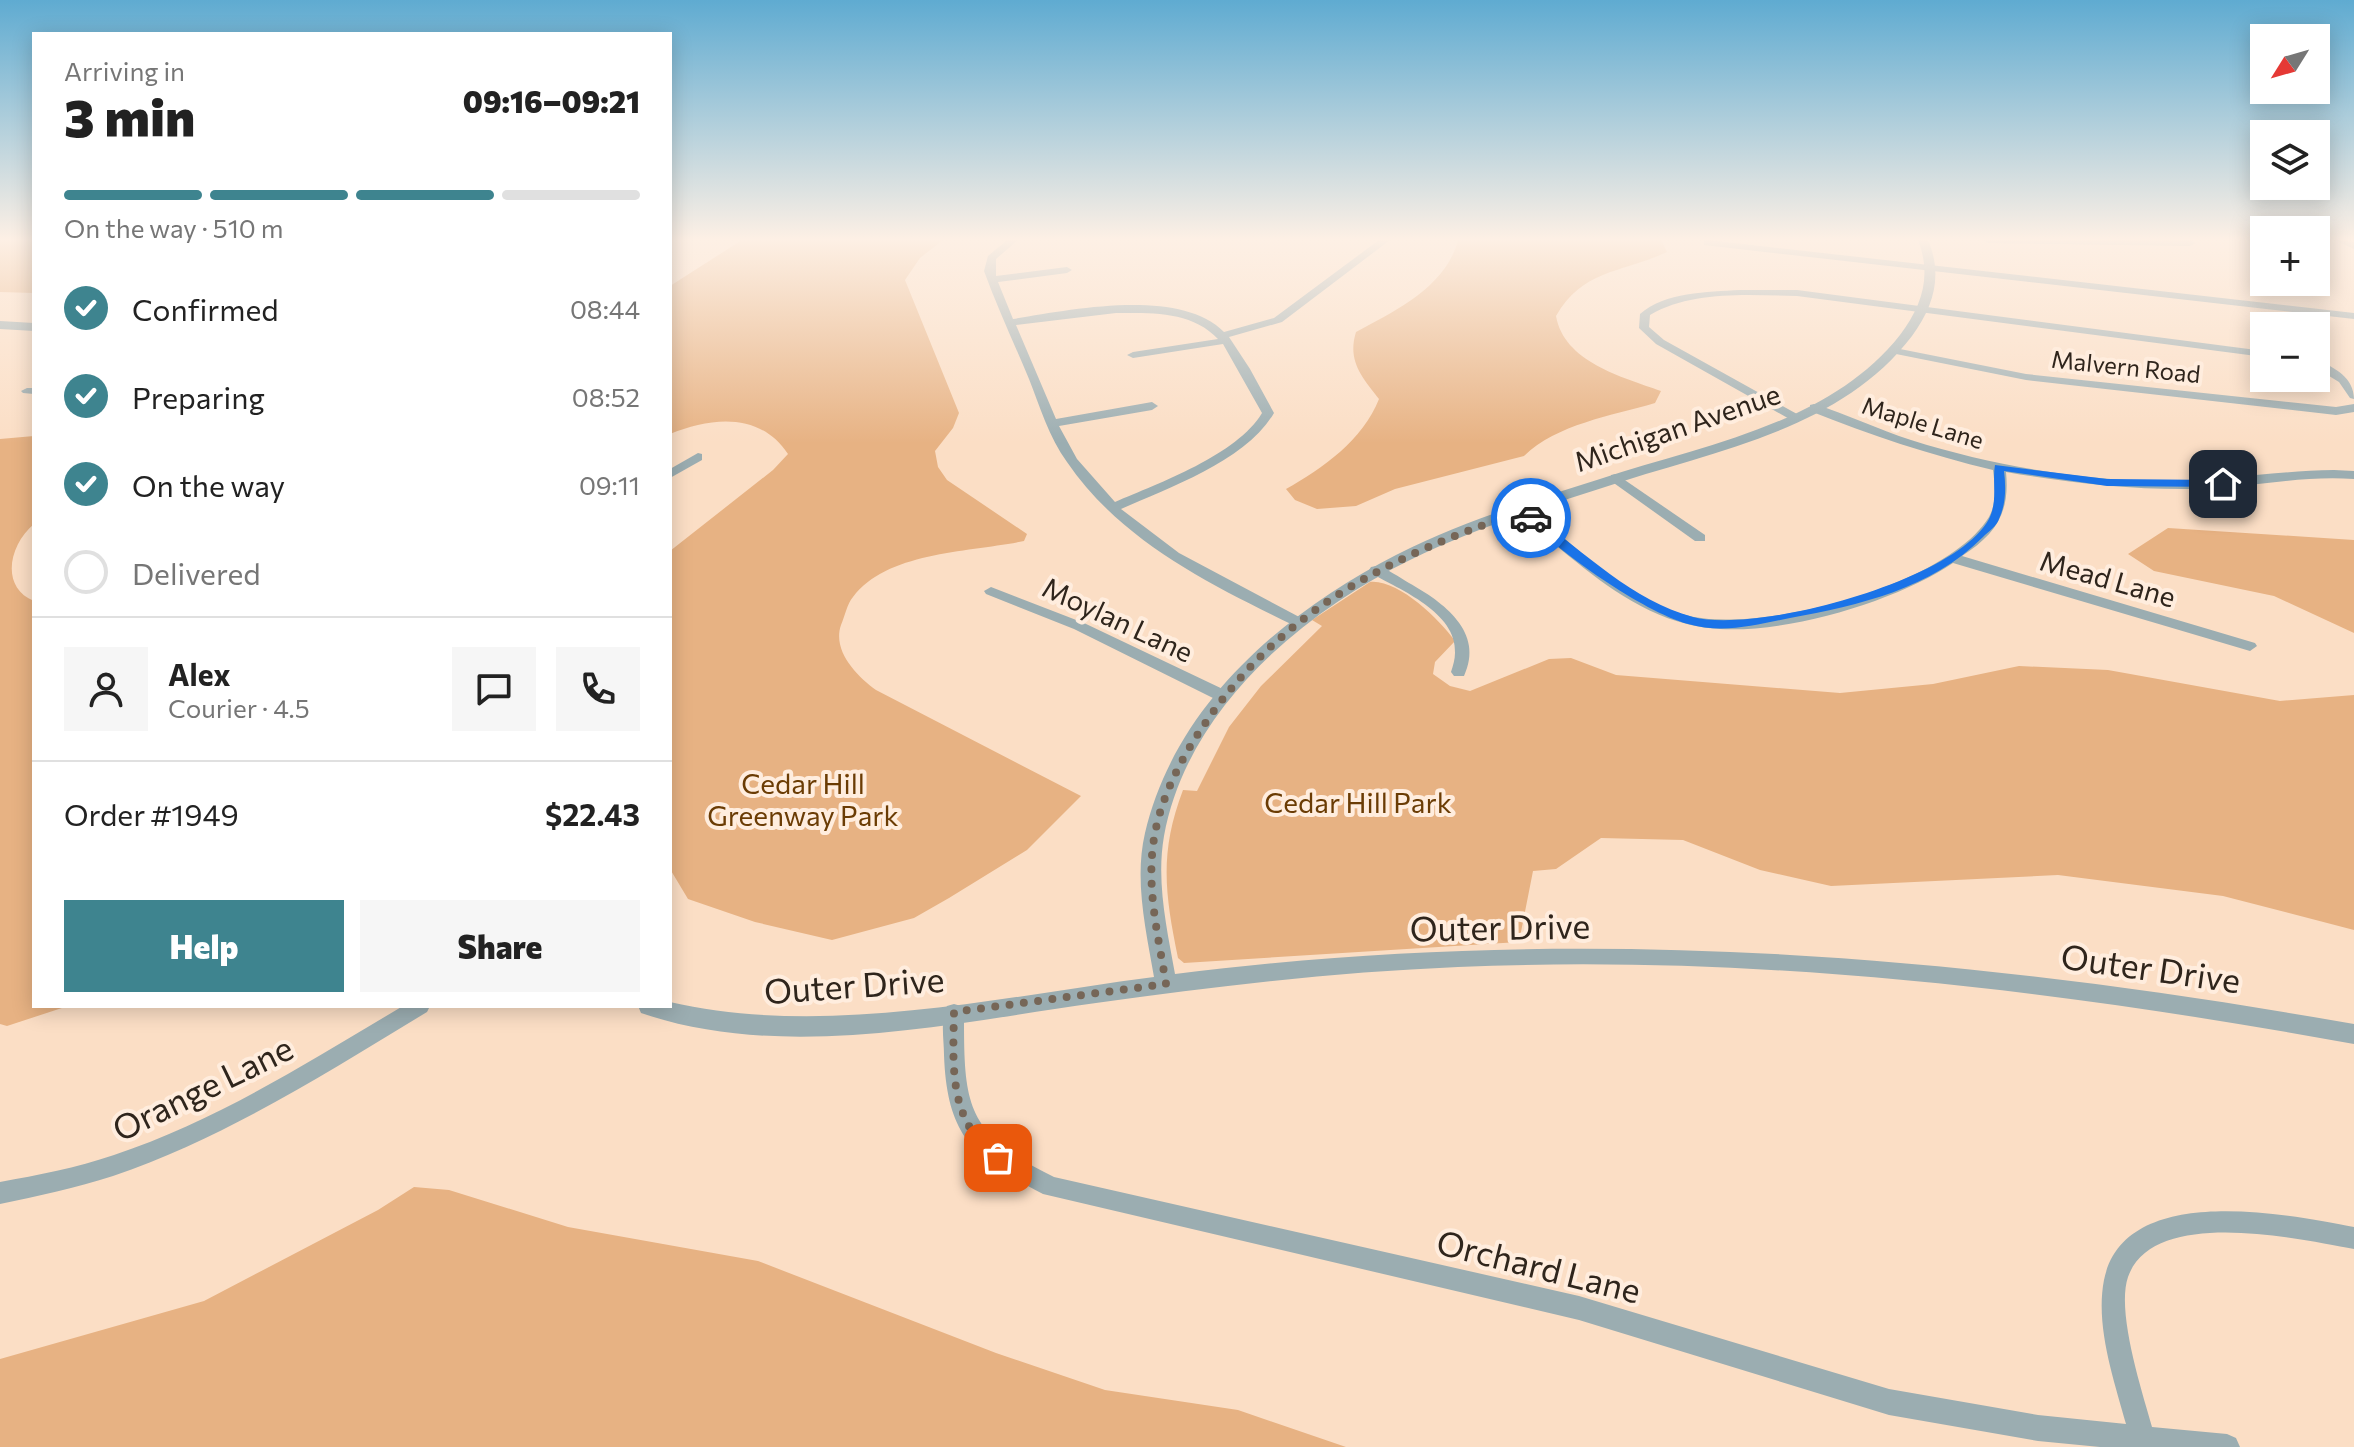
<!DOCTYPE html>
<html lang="en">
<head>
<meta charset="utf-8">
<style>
  :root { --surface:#fff; --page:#f6f6f6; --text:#222; --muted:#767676; --line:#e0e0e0; --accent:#3e848f }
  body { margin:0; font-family:Commissioner,sans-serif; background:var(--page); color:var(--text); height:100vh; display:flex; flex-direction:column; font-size:30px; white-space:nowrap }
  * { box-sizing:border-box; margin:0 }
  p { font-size:26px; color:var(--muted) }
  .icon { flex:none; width:44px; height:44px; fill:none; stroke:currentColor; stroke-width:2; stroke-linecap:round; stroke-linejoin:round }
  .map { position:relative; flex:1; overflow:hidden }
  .details { position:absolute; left:32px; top:32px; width:640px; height:976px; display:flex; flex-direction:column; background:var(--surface); border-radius:0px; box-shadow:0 4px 20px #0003 }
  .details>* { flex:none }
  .needle { width:52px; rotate:233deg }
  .fabs { position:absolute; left:2250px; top:24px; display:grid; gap:16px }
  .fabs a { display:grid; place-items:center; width:80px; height:80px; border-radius:0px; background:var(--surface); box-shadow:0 4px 20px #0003; font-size:40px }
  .pin { position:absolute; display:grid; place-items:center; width:68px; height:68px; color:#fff; margin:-34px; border-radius:16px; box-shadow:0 4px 12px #0006 }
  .courier { position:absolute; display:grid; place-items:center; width:80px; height:80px; margin:-40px; border:6px solid #1a73e8; border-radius:50%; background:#fff; color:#222; box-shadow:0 2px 10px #0007 }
  .headline em { font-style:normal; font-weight:800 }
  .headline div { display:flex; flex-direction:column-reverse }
  .headline { display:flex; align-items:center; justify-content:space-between; height:136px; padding:0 32px }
  h1 { font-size:52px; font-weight:800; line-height:60px }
  .bar { display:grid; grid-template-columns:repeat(4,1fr); gap:12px 8px; align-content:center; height:96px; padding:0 32px }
  .bar i { height:10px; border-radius:6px; background:var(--line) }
  .bar .selected { background:var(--accent) }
  .bar p { grid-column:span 4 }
  .line { display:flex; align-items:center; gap:20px; padding:0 32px; border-top:2px solid var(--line) }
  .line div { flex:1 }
  .round { display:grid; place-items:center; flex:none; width:84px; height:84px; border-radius:0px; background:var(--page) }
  ol { padding:0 32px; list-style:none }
  li { display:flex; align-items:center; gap:24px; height:88px }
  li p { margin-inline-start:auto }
  li .icon { padding:8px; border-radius:50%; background:var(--accent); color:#fff; stroke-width:4 }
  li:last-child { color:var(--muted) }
  li i { width:44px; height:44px; border:4px solid var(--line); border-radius:50% }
  .action { display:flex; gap:16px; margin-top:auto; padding:16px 32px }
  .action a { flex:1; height:92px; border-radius:0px; background:var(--accent); color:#fff; font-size:32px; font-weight:800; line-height:92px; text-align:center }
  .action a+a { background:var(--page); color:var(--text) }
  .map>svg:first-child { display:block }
  .green { fill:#e7b283 }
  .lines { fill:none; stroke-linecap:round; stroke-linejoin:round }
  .minor { fill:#9badb1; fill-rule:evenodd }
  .tertiary { fill:#9badb1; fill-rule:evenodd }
  .route { fill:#1a73e8 }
  .done { stroke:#766657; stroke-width:8; stroke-dasharray:0 14.4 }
  .labels { text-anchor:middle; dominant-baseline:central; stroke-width:8; stroke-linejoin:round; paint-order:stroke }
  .far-street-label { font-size:24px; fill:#2f251c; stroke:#ffedde }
  .street-label { font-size:28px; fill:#2f251c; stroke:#ffedde }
  .park-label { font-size:28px; fill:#6b3c04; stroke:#ffedde }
  .near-street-label { font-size:34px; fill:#2f251c; stroke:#ffedde }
</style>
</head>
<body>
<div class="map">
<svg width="2354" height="1447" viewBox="0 0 2354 1447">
  <rect width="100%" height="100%" fill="#fbdec5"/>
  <g class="green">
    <polygon points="0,240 34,240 34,293 0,292"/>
    <path d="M742,240h201l-23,18 -15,22 54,133 -6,15 -18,23 3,16 9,13 80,54 -3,7c-52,11 -137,10 -171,56 -6,7 -8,19 -12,28 -9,26 16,51 35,65l205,106 -54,54 -78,48 -35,20 -82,22 -77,-18 -67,-23 -18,-30v-318l103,-81 15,-16c-28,-42 -76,-37 -118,-20v-148z"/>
    <path d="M1458,240h203l6,12c-45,21 -84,17 -111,64 8,46 66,61 105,75l-6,12c-44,13 -98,21 -131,53l-129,33 -39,17 -39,3 -22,-9 -9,-11c36,-20 77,-49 93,-90 -17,-22 -32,-38 -23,-67 39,-21 90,-45 102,-92z"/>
    <path d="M34,436v88c-25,21 -34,63 0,77v405h34l-61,20 -7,-2v-585z"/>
    <polygon points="2168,528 2354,540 2354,633 2274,596 2154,571 2128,554"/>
    <path d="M1370,582c28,-3 69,37 85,59l-20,21 -2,12 17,12 20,5 79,-32 22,-1 45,17 224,18 93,-9 86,-18 89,4 172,31 74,-6v235l-131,-34 -165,-21 -227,11 -71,-16 -77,-30 -82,-2 -45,31 -23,2 -14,71 -335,21 -6,-5c-13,-64 -19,-105 5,-168l14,1 32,-64 32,-41 61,-60 -10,-6z"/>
    <polygon points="414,1187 449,1190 568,1227 758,1261 996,1353 1105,1390 1238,1410 1346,1447 0,1447 0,1359 204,1301 378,1210"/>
  </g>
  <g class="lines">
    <g class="minor">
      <path d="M1007,240h11l-22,19v17l71,-9 5,3 -5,3 -69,9 15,37c57,-9 166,-32 211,13l50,-14 105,-78h11l-108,82 -53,15 21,32 24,44c-28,48 -104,74 -153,96l58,44 124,66 2,3 -2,3h-10c-84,-41 -172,-84 -226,-163 -18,-25 -27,-55 -38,-83 -15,-36 -32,-72 -45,-108l4,-15zM1116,313c36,0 76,-2 102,26l-85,13 -6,3 6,3 90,-14 39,69c-25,42 -103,70 -147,89l-38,-43 -18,-33 93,-16 6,-4 -6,-4 -96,17 -40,-94z"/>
      <polygon points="1708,240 2354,313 2354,319 1704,245 1704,241"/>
      <polygon points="1983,240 2190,240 2195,243 2190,246 1988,243"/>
      <polygon points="2337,240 2354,242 2354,249 2339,242"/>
      <path d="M1740,290h57l467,61v6l-467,-61c-47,-1 -105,-6 -147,19l-1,12 15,13 133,74 2,3 -6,4 -137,-77 -17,-16 1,-14c25,-22 67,-22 100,-24z"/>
      <polygon points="1895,348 2026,374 2336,407 2354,404 2354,412 2336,415 2026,380 1891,353 1889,351"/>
      <path d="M2316,360c19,7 38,18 38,39l-4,-1 -11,-16 -23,-14z"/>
      <polygon points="27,388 34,388 34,394 23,393 21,391"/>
      <path d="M1814,404c33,10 65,26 97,36 76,24 155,38 234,41 64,2 126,-10 189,-11l20,1v8c-54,-4 -105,9 -159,10 -64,1 -126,-6 -189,-17 4,41 -10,62 -44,84l293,87 2,3 -7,5 -297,-88c-60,41 -194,81 -266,61 -52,-13 -94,-48 -134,-81 -12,-11 -26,-20 -37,-32l2,-3h10c47,38 105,97 166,109 75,14 253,-32 295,-100 8,-14 6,-32 4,-47 -63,-15 -123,-35 -183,-59v-6z"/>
      <polygon points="698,453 702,454 702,460 670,478 670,469"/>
      <polygon points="1616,474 1705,535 1705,541 1695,541 1611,481 1611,475"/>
      <path d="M1376,566c12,3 23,11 33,17 34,19 76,49 55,93h-10l-3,-4c2,-6 4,-13 4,-19 2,-41 -55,-63 -84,-80l-2,-3 2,-3z"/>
      <polygon points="991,587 1084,623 1229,692 1231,696 1223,701 1217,700 1074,629 986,594 984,591"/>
      <path d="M954,1004l7,2 3,6c0,94 1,121 90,165l525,119 310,93 149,26 88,9c-12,-44 -31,-98 -22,-144 20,-99 182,-66 250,-53v22c-55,-10 -201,-43 -226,28 -12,35 14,114 24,150l75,7 9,4 4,9h-140l-62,-6 -149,-26 -310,-95 -536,-126c-69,-35 -96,-57 -99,-139 0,-15 -4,-36 3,-49z"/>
      <path d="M403,1006h27l-3,6c-101,61 -202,126 -314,164 -37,12 -75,20 -113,28v-22c38,-7 76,-14 114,-27 103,-34 196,-94 289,-149z"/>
    </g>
    <g class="tertiary">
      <path d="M1918,240h10c15,35 6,66 -16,96 -73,96 -202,115 -310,152 -65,21 -131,42 -192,72 -110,54 -223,150 -246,276 -8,46 3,93 11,138 403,-51 781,-20 1179,50v20c-296,-54 -595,-90 -896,-77 -121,5 -242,19 -362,36 -145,20 -312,59 -455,10l-3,-7h32v-4c155,36 328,-5 484,-25 -8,-47 -20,-97 -9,-144 30,-128 138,-220 251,-278 64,-33 135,-54 204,-76 102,-34 229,-54 300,-144 22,-29 32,-59 18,-95z"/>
      <polygon points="0,321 34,323 34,331 0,329"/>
    </g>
  </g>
  <linearGradient id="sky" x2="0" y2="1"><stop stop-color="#5fabd1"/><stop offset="0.54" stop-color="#fdf0e5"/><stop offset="1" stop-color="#fdf0e5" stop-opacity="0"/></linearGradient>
  <rect width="2354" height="443" fill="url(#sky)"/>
  <path class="route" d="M1995,465l112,14 116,1 5,4 -5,3 -116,-1 -103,-15c2,16 2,33 -5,48 -2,7 -11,13 -16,18 -52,52 -123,68 -193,81 -34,7 -67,16 -102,6 -46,-13 -128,-71 -162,-106l9,-2c49,36 98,85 158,101 63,17 263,-36 296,-98 9,-18 3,-37 6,-54z"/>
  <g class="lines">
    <path class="done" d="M998,1158c-50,-36 -45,-91 -44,-146l212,-28c-8,-50 -21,-100 -11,-151 7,-37 26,-74 47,-105 79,-119 189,-172 321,-217l8,7"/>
  </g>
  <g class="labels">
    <g class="far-street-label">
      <text transform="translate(2126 366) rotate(6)">Malvern Road</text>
      <text transform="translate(1923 422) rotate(17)">Maple Lane</text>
    </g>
    <g class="street-label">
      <text transform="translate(1677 427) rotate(-19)">Michigan Avenue</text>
      <text transform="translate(2108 578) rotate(16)">Mead Lane</text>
      <text transform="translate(1118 619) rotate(25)">Moylan Lane</text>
    </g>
    <g class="park-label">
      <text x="803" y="783">Cedar Hill<tspan x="803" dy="32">Greenway Park</tspan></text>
      <text x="1358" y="802">Cedar Hill Park</text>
    </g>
    <g class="near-street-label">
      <text transform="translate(1500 926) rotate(-1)">Outer Drive</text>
      <text transform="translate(2151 967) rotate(8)">Outer Drive</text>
      <text transform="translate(854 984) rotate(-4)">Outer Drive</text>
      <text transform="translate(202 1087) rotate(-26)">Orange Lane</text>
      <text transform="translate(1539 1265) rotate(14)">Orchard Lane</text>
    </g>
  </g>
</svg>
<div class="fabs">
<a><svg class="needle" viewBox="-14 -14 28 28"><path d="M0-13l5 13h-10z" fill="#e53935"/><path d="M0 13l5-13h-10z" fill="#767676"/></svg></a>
<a><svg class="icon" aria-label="layers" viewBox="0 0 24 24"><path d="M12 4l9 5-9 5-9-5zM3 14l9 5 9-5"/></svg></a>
<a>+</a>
<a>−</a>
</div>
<div class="pin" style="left:998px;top:1158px;background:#ea580c"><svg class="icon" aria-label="bag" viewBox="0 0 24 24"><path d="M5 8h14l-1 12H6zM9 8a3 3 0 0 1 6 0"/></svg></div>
<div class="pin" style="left:2223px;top:484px;background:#1f2937"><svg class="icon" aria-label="home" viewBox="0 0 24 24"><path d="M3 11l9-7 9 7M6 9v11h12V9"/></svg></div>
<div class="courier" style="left:1531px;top:518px"><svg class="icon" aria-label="car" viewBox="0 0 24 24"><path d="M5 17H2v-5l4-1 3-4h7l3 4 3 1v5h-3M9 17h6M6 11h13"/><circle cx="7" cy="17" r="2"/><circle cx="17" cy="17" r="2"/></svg></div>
<section class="details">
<div class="headline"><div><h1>3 min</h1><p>Arriving in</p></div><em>09:16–09:21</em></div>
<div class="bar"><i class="selected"></i><i class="selected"></i><i class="selected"></i><i></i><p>On the way · 510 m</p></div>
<ol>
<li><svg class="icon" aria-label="check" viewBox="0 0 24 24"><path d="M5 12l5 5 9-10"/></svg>Confirmed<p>08:44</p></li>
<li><svg class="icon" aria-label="check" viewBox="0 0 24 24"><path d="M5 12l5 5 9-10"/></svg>Preparing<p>08:52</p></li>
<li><svg class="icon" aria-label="check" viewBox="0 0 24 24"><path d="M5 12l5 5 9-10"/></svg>On the way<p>09:11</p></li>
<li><i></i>Delivered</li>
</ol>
<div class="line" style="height:144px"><a class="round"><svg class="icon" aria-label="person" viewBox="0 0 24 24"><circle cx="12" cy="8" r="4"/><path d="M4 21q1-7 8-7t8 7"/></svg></a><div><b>Alex</b><p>Courier · 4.5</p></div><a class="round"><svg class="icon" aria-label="chat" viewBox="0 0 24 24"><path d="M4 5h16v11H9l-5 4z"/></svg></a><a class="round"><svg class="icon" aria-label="phone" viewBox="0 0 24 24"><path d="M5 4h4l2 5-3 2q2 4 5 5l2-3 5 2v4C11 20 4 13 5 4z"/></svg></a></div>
<div class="line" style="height:104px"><div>Order #1949</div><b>$22.43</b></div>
<div class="action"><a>Help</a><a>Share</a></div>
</section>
</div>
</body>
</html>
